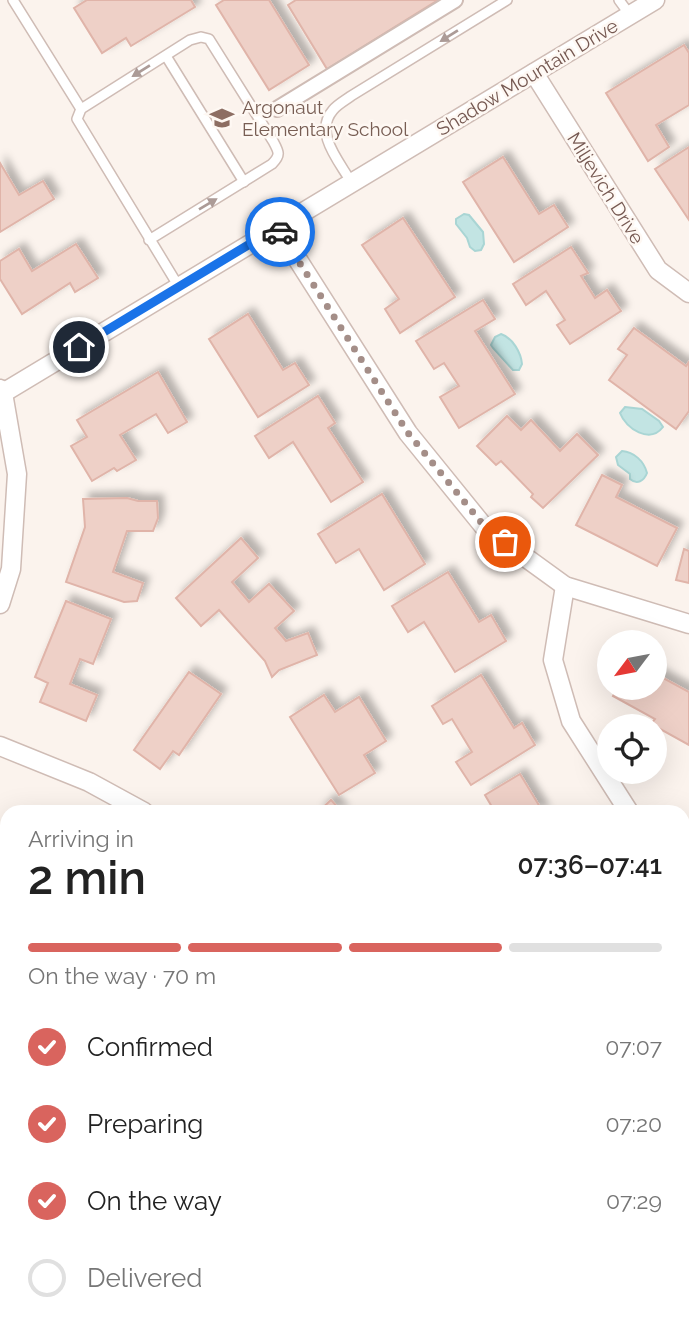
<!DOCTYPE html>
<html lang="en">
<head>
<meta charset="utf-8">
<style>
  :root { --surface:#fff; --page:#f2f2f2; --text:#222; --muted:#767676; --line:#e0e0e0; --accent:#d9645e }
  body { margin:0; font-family:Raleway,sans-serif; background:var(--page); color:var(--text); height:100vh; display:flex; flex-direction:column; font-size:26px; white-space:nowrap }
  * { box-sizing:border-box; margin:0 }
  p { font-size:23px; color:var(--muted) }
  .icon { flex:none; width:38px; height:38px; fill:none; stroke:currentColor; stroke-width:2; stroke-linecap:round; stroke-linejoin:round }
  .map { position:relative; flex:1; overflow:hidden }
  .details { position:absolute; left:0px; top:805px; width:690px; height:527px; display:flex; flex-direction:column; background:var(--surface); border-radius:21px 21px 0 0; box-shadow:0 7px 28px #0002 }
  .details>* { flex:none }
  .needle { width:46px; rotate:238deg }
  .controls { position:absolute; left:597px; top:630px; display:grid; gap:14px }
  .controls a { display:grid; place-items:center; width:70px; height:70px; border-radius:50%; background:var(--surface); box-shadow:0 7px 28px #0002; font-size:35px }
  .pin { position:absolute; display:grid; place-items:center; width:60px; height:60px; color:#fff; margin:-30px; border:4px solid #fff; border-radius:50%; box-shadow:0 2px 7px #0007 }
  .courier { position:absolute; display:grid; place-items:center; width:70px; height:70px; margin:-35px; border:5px solid #1a73e8; border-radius:50%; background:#fff; color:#222; box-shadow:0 2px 9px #0007 }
  .head em { font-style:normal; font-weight:600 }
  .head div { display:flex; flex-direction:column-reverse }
  .head { display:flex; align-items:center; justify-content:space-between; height:119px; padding:0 28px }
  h1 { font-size:46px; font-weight:600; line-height:52px }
  .bar { display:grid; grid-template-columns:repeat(4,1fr); gap:10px 7px; align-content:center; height:84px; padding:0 28px }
  .bar i { height:9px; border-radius:5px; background:var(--line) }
  .bar .active { background:var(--accent) }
  .bar p { grid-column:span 4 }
  ol { padding:0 28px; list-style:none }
  li { display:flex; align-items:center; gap:21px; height:77px }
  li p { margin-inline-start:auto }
  li .icon { padding:7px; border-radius:50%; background:var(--accent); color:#fff; stroke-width:4 }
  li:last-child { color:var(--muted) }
  li i { width:38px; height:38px; border:4px solid var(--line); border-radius:50% }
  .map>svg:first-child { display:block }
  .water { fill:#c2e4e3; stroke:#a9d5d4; stroke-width:2 }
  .building { fill:#eed0c7; stroke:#e0b4a9; stroke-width:2; filter:url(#shadow) }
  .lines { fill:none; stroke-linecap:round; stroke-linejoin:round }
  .service-casing { stroke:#cfbcb5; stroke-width:12 }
  .pedestrian-casing { stroke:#cfbcb5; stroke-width:18 }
  .minor-casing { stroke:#cfbcb5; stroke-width:21 }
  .service { stroke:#fff; stroke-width:9 }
  .pedestrian { stroke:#fff; stroke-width:14 }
  .minor { stroke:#fff; stroke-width:18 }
  .oneway { fill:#ac9b97 }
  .done { stroke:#a48e88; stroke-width:7; stroke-dasharray:0 12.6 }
  .route { stroke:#1a73e8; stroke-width:9 }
  .labels { text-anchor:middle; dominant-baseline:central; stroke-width:5; stroke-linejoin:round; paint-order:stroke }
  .street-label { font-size:19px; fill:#755851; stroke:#fef8f3 }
  .education-label { font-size:19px; fill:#785e54; stroke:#fef8f3; text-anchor:start }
</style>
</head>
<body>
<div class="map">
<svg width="689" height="1331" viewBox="0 0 689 1331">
  <defs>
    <filter id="shadow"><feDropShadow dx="6" dy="-6" stdDeviation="3.5" flood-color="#0004"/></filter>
  </defs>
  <rect width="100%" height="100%" fill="#fbf3ed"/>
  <g class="water">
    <polygon points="464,214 469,215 483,232 484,244 481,250 475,251 470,247 467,238 456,224 456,219"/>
    <path d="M501,334c12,4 20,19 21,30l-3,6h-6l-20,-22 -2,-3 4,-8z"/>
    <path d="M625,407l17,2 17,12 4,6c-13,17 -37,2 -43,-14z"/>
    <path d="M622,451c12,1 22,10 25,22 -3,8 -10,12 -17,6v-5l-12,-9 -2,-8z"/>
  </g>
  <g class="building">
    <polygon points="87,0 191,0 195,7 131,46 126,38 102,53 74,8"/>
    <polygon points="224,0 269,0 309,65 269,90 216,5"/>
    <polygon points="296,0 438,0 327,69 288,5"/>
    <polygon points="684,45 689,53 689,105 656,125 669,147 648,161 606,93"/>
    <polygon points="689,147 689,220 655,169"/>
    <polygon points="503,157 539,214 554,205 568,227 514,262 463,182"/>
    <polygon points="0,163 19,195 43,181 54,199 0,232"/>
    <polygon points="403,218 455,297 400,333 385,309 399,299 362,245"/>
    <polygon points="76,244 98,278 75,292 70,283 22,314 0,279 0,261 19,249 32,271"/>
    <polygon points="571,247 588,273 581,276 595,298 607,290 621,311 570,344 557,325 565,320 546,291 526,305 513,284"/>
    <polygon points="483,300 495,319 475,331 515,394 459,428 440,397 459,386 444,363 434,369 416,341"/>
    <polygon points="248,314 283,370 295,363 309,385 258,417 209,339"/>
    <polygon points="634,328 686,366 689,362 689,411 676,429 609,380 627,355 618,349"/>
    <polygon points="158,372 187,422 168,433 156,414 120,435 136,460 117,471 114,468 92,481 71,446 87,437 77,420"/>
    <polygon points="318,396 335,423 328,428 363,482 331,502 293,442 269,458 255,436"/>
    <polygon points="507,416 521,430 531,420 560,451 577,434 598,455 543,508 531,497 533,494 501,461 496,465 477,446"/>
    <polygon points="602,475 622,485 616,497 677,528 657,566 576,525"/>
    <polygon points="382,494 425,564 384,590 359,549 336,563 318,534"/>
    <polygon points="127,498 138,501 157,501 158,518 153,531 127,531 113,572 143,583 137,601 124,602 66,582 85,527 83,499"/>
    <polygon points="241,538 258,558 232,582 249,602 269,584 294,611 275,628 286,641 308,633 317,655 279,670 272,677 265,661 219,610 201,626 176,598"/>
    <polygon points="684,549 689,551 689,583 676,580"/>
    <polygon points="448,572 479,622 491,615 506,641 455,672 424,622 408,632 392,606"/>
    <polygon points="66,601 111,619 93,664 80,659 70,684 97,695 86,721 40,702 48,683 35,677"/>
    <polygon points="189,672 221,694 179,755 173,751 160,769 134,750"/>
    <polygon points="654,673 689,692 689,745 651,724 655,719 613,696 617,688 654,688"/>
    <polygon points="481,675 514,728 522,723 535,745 471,785 456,762 472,752 452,719 443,724 432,706"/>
    <polygon points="324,695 335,712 359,697 386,741 364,755 375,773 339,795 290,717"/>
    <polygon points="520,774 543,812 495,812 485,795"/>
    <polygon points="331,800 342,812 318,812"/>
    <polygon points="7,852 7,887 5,889 0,886 0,865"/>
    <polygon points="0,971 7,975 7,1000 0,1014"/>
    <polygon points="689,1074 689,1121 682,1118 682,1087"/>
    <polygon points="682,1307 689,1318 689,1331 663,1331 659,1325 682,1325"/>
    <polygon points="61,1325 106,1325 108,1331 55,1331 54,1328"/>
    <polygon points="278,1325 332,1325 334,1331 280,1331"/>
    <polygon points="405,1325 459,1325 461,1331 407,1331"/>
    <polygon points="582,1325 616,1325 618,1331 584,1331"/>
  </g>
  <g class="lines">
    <g class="service-casing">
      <g id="service">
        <polyline points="13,0 81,109"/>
        <polyline points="619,0 630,15"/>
        <polyline points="166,56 244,182"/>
        <path d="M351,182c-11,-20 -38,-49 -18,-72 5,-6 13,-10 18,-14l156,-96"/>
        <path d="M149,240l123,-76c9,-9 7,-12 1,-23l-64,-102 -8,-2 -11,3 -109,69 -4,10 102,168"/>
      </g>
    </g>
    <g class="pedestrian-casing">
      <polyline id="pedestrian" points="277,109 455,0"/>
    </g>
    <g class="minor-casing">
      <g id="minor">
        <polyline points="534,73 658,270 689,293"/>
        <polyline points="277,227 408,433 485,528 565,586 689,624"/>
        <polyline points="0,389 3,393 17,474 11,569 0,604"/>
        <polyline points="3,393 655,0"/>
        <polyline points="565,586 553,660 571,721 629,812"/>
        <polyline points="0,746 89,782 144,812"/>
        <polyline points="682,897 689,907"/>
        <polyline points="0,1106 7,1110"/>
        <polyline points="179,1325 181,1331"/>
        <polyline points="517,1325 519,1331"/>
      </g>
    </g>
    <use href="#service" class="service"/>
    <use href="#pedestrian" class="pedestrian"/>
    <use href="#minor" class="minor"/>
  </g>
  <defs><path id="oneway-solid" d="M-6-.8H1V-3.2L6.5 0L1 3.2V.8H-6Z" transform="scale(1.75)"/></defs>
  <g class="oneway">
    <use href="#oneway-solid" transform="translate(449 36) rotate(148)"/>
    <use href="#oneway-solid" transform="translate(141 71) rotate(148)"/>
    <use href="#oneway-solid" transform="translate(208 204) rotate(-31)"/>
  </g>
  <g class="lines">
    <polyline class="done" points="280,232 408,433 485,527 505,542"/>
    <polyline class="route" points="79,347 278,227 280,232"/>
  </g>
  <defs>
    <g id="school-bare" transform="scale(1.89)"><path d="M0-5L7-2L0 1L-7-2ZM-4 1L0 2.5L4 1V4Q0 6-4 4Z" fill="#8d6e63" stroke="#fef8f3" stroke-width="2.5" paint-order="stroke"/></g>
  </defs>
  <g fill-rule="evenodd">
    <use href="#school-bare" x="222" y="118"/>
  </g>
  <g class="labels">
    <g class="street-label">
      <text transform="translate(527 77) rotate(-31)">Shadow Mountain Drive</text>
      <text transform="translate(606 188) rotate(58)">Miljevich Drive</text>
    </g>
    <g class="education-label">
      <text x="242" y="107">Argonaut<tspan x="242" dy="22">Elementary School</tspan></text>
    </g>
  </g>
</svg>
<div class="controls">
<a><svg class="needle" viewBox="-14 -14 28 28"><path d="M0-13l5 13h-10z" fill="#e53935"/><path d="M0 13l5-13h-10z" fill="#767676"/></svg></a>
<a><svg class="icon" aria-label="locate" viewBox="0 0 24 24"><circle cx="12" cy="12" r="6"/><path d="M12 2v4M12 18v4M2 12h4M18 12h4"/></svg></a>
</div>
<div class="pin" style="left:505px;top:542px;background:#ea580c"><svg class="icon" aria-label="bag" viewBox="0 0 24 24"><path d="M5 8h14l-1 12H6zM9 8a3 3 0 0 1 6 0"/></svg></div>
<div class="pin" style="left:79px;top:347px;background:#1f2937"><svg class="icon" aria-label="home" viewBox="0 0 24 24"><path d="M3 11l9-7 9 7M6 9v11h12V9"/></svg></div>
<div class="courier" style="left:280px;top:232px"><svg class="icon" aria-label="car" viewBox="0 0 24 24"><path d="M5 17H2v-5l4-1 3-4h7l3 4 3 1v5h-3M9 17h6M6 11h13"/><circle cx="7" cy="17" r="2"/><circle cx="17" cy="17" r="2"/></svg></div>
<section class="details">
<div class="head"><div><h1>2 min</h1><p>Arriving in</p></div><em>07:36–07:41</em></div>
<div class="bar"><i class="active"></i><i class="active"></i><i class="active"></i><i></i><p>On the way · 70 m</p></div>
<ol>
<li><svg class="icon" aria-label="check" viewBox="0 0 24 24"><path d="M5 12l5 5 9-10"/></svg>Confirmed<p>07:07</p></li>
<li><svg class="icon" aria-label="check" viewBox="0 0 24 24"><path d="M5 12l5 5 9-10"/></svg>Preparing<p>07:20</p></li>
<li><svg class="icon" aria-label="check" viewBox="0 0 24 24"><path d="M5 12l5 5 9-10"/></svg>On the way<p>07:29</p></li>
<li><i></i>Delivered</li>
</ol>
</section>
</div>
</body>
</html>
